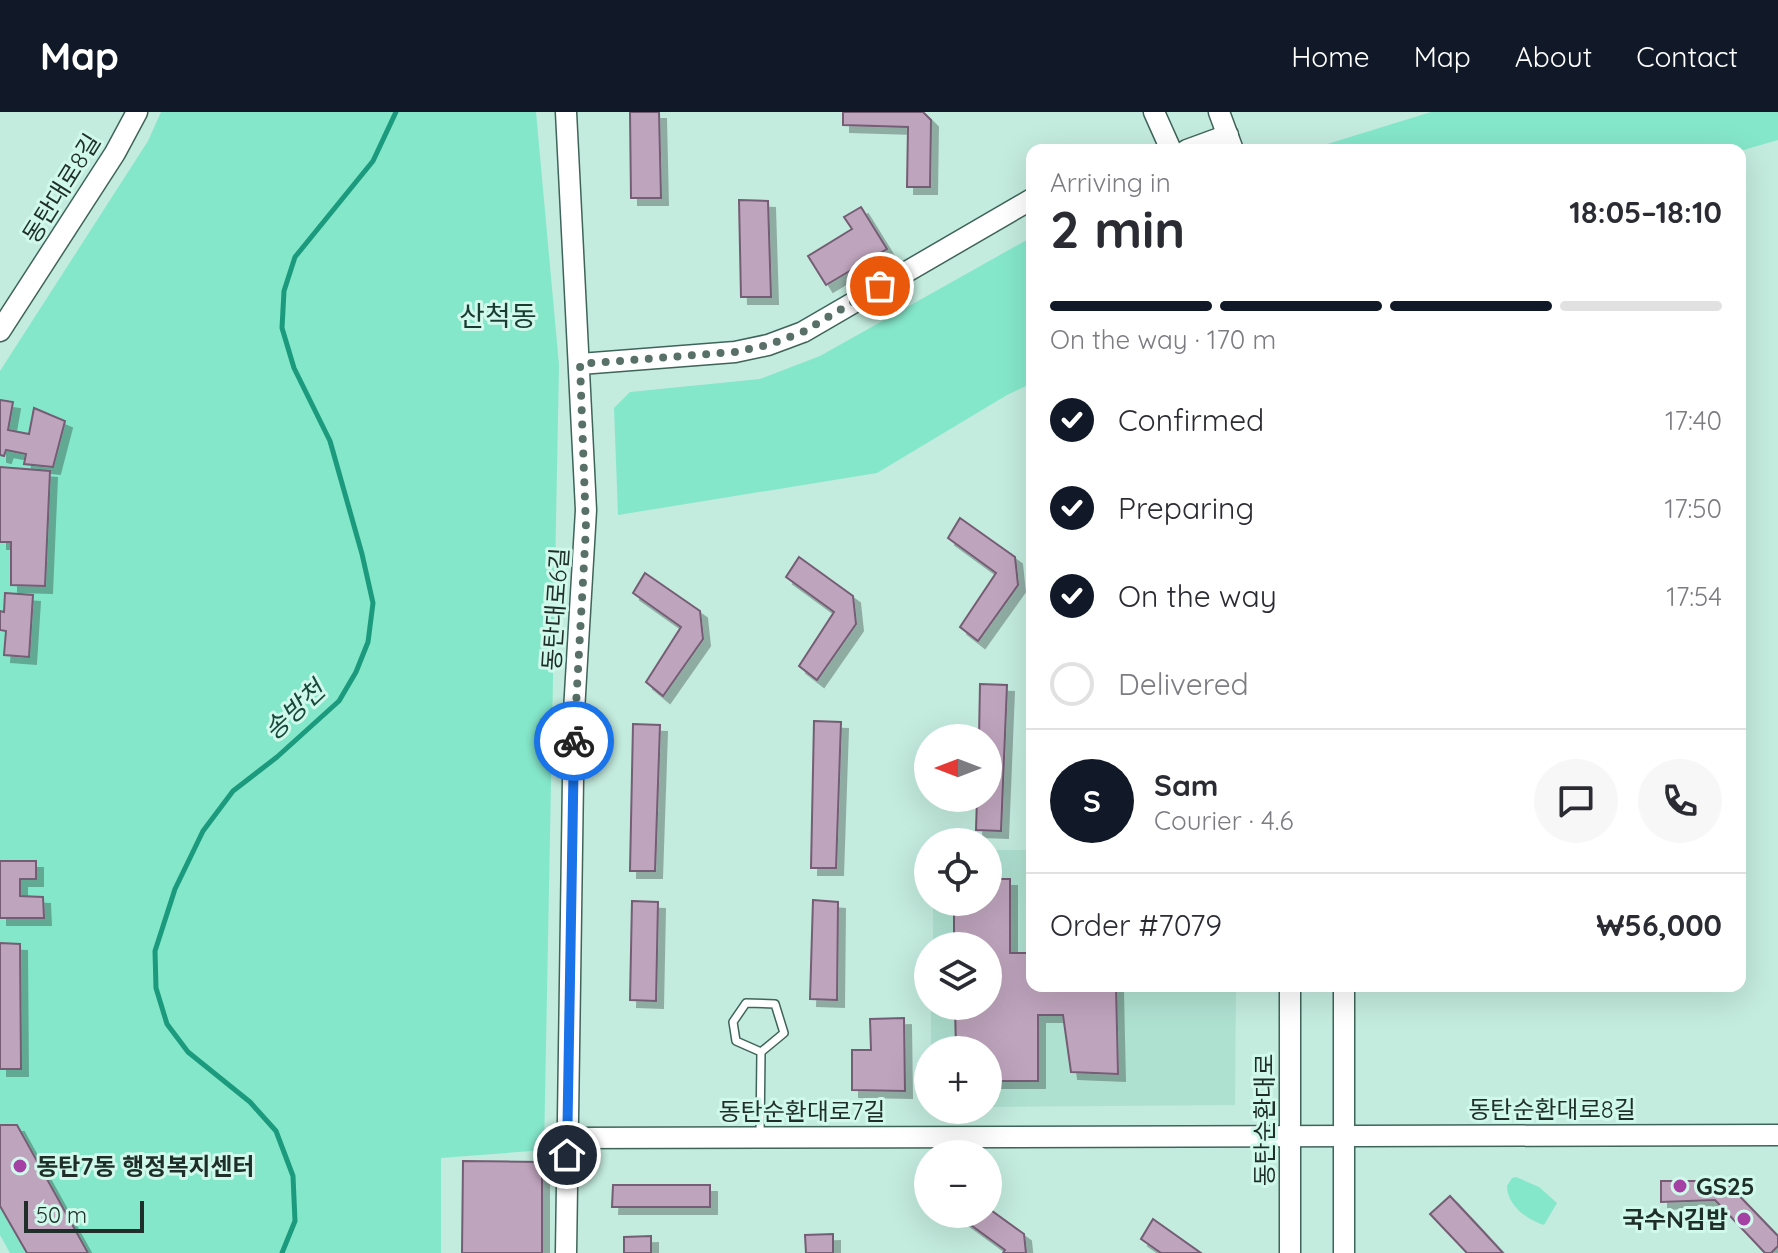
<!DOCTYPE html>
<html lang="en">
<head>
<meta charset="utf-8">
<style>
  :root { --surface:#fff; --page:#f7f7f7; --text:#2b2b33; --muted:#7c7c81; --line:#e1e1e2; --accent:#111827 }
  body { margin:0; font-family:Quicksand,"Noto Sans KR",sans-serif; background:var(--page); color:var(--text); height:100vh; display:flex; flex-direction:column; font-size:30px; white-space:nowrap }
  * { box-sizing:border-box; margin:0 }
  p { font-size:26px; color:var(--muted) }
  .icon { flex:none; width:44px; height:44px; fill:none; stroke:currentColor; stroke-width:2; stroke-linecap:round; stroke-linejoin:round }
  .map { position:relative; flex:1; overflow:hidden }
  .details { position:absolute; left:1026px; top:32px; width:720px; height:848px; display:flex; flex-direction:column; background:var(--surface); border-radius:16px; box-shadow:0 8px 32px #0002 }
  .details>* { flex:none }
  .needle { width:52px; rotate:270deg }
  .fabs { position:absolute; left:914px; top:612px; display:grid; gap:16px }
  .fabs a { display:grid; place-items:center; width:88px; height:88px; border-radius:50%; background:var(--surface); box-shadow:0 8px 32px #0002; font-size:40px }
  .scale { position:absolute; left:24px; bottom:20px; width:120px; box-sizing:border-box; padding-left:8px; border:4px solid #1f2e29; border-top:0; font-size:22px; line-height:28px; white-space:nowrap; color:#1f2e29; -webkit-text-stroke:6px #d0f9eb; paint-order:stroke }
  .pin { position:absolute; display:grid; place-items:center; width:68px; height:68px; color:#fff; margin:-34px; border:4px solid #fff; border-radius:50%; box-shadow:0 2px 8px #0007 }
  .courier { position:absolute; display:grid; place-items:center; width:80px; height:80px; margin:-40px; border:6px solid #1a73e8; border-radius:50%; background:#fff; color:#222; box-shadow:0 2px 10px #0007 }
  .headline em { font-style:normal; font-weight:700 }
  .headline div { display:flex; flex-direction:column-reverse }
  .headline { display:flex; align-items:center; justify-content:space-between; height:136px; padding:0 24px }
  h1 { font-size:52px; font-weight:700; line-height:60px }
  .bar { display:grid; grid-template-columns:repeat(4,1fr); gap:12px 8px; align-content:center; height:96px; padding:0 24px }
  .bar i { height:10px; border-radius:6px; background:var(--line) }
  .bar .active { background:var(--accent) }
  .bar p { grid-column:span 4 }
  .line { display:flex; align-items:center; gap:20px; padding:0 24px; border-top:2px solid var(--line) }
  .line div { flex:1 }
  .round { display:grid; place-items:center; flex:none; width:84px; height:84px; border-radius:42px; background:var(--page) }
  ol { padding:0 24px; list-style:none }
  li { display:flex; align-items:center; gap:24px; height:88px }
  li p { margin-inline-start:auto }
  li .icon { padding:8px; border-radius:50%; background:var(--accent); color:#fff; stroke-width:4 }
  li:last-child { color:var(--muted) }
  li i { width:44px; height:44px; border:4px solid var(--line); border-radius:50% }
  header { display:flex; align-items:center; gap:48px; box-sizing:border-box; height:112px; padding:0 40px; background:var(--accent); color:#fff }
  header strong { font-size:38px }
  nav { display:flex; gap:44px; margin-inline-start:auto; font-size:28px }
  .map>svg:first-child { display:block }
  .built { fill:#afe1d1 }
  .green { fill:#85e7ca }
  .lines { fill:none; stroke-linecap:round; stroke-linejoin:round }
  .stream { stroke:#1c9a7e; stroke-width:5 }
  .building { fill:#bea4bd; stroke:#755d74; stroke-width:2; filter:url(#shadow) }
  .lane-casing { stroke:#3f6459; stroke-width:10 }
  .secondary-casing { stroke:#3f6459; stroke-width:23 }
  .lane { stroke:#fff; stroke-width:7 }
  .secondary { stroke:#fff; stroke-width:20 }
  .done { stroke:#587068; stroke-width:8; stroke-dasharray:0 14.4 }
  .route { stroke:#1a73e8; stroke-width:10 }
  .poi-dot { fill:#a540a4; stroke:#d0f9eb; stroke-width:3 }
  .labels { text-anchor:middle; dominant-baseline:central; stroke-width:6; stroke-linejoin:round; paint-order:stroke }
  .street-label { font-size:24px; fill:#1f2e29; stroke:#d0f9eb }
  .poi-label { font-size:24px; font-weight:bold; fill:#1f2e29; stroke:#d0f9eb; text-anchor:start }
  .water-label { font-size:26px; font-style:italic; fill:#18483b; stroke:#d0f9eb }
  .quarter-label { font-size:28px; fill:#183c32; stroke:#d0f9eb }
</style>
</head>
<body>
<header>
<strong>Map</strong>
<nav><a>Home</a><a>Map</a><a>About</a><a>Contact</a></nav>
</header>
<div class="map">
<svg width="1778" height="1141" viewBox="0 0 1778 1141">
  <defs>
    <filter id="shadow"><feDropShadow dx="7" dy="7" stdDeviation="0" flood-color="#0004"/></filter>
  </defs>
  <rect width="100%" height="100%" fill="#c3ebde"/>
  <polygon class="built" points="988,738 1032,738 1032,874 1236,874 1235,993 988,995 988,938 931,938 931,894 988,894 988,834 933,834 933,790 988,790"/>
  <g class="green">
    <polygon points="161,0 536,0 559,253 544,1038 441,1046 441,1141 10,1141 0,1123 0,259 148,29"/>
    <polygon points="1431,0 1778,0 1778,28 1740,39 1308,38"/>
    <polygon points="1032,125 1032,271 1007,283 877,361 618,403 614,296 630,280 760,267 820,244"/>
    <path d="M1516,1065l23,10 18,16 -13,22c-17,-5 -37,-20 -37,-39l5,-8z"/>
  </g>
  <g class="lines">
    <polyline class="stream" points="282,1141 295,1109 293,1064 276,1019 250,990 188,940 167,912 156,876 155,839 175,777 203,719 233,679 277,645 339,589 356,560 368,530 373,491 362,442 330,329 294,256 282,216 284,179 295,145 373,49 396,0"/>
  </g>
  <g class="building">
    <polygon points="630,0 659,0 661,86 631,86"/>
    <polygon points="843,0 923,0 931,8 930,75 907,75 908,15 843,13"/>
    <polygon points="739,88 768,89 771,185 741,185"/>
    <polygon points="861,95 887,137 826,173 808,144 852,117 844,105"/>
    <polygon points="0,288 13,290 8,318 29,322 34,296 65,309 53,355 24,352 26,342 6,338 4,344 0,343"/>
    <polygon points="0,355 50,359 45,474 11,473 11,430 0,430"/>
    <polygon points="960,406 1015,445 1018,473 978,529 960,515 996,461 948,426"/>
    <polygon points="799,445 853,484 856,512 817,568 799,554 834,500 786,465"/>
    <polygon points="645,461 700,499 703,527 663,584 646,570 681,515 633,481"/>
    <polygon points="5,481 33,483 29,545 4,543 6,519 0,518 0,499 4,500"/>
    <polygon points="980,572 1007,573 1001,719 976,718 977,686 988,686 988,626 979,626"/>
    <polygon points="814,609 841,610 836,756 811,756"/>
    <polygon points="633,612 660,613 655,759 630,759"/>
    <polygon points="0,749 36,749 36,767 20,767 20,784 43,785 44,806 0,806"/>
    <polygon points="988,767 1010,767 1010,841 1032,841 1032,874 1116,874 1118,962 1071,960 1063,903 1038,903 1038,969 988,969 988,938 956,938 955,894 988,894 988,834 954,834 954,790 988,790"/>
    <polygon points="813,788 838,790 837,888 810,887"/>
    <polygon points="632,789 658,790 656,889 630,888"/>
    <polygon points="0,831 20,832 21,957 0,957"/>
    <polygon points="904,906 905,979 852,978 852,938 871,938 870,907"/>
    <polygon points="0,1013 17,1013 88,1141 27,1141 0,1094"/>
    <polygon points="463,1049 542,1050 542,1141 462,1141"/>
    <polygon points="1661,1069 1725,1069 1778,1124 1778,1134 1771,1141 1765,1141 1715,1088 1661,1090"/>
    <polygon points="613,1073 710,1073 710,1095 612,1095"/>
    <polygon points="1450,1084 1479,1115 1503,1141 1467,1141 1430,1102"/>
    <polygon points="988,1096 1024,1122 1026,1141 1003,1141 1005,1138 957,1103 988,1102"/>
    <polygon points="1153,1107 1201,1141 1161,1141 1141,1127"/>
    <polygon points="833,1122 833,1141 806,1141 805,1123"/>
    <polygon points="651,1124 651,1141 624,1141 624,1125"/>
  </g>
  <g class="lines">
    <g class="lane-casing">
      <polyline id="lane" points="760,1023 761,940 736,929 733,910 746,891 775,892 784,921 761,940"/>
    </g>
    <g class="secondary-casing">
      <g id="secondary">
        <polyline points="566,0 586,398 574,599 566,1141"/>
        <polyline points="1154,0 1171,38"/>
        <polyline points="1219,0 1233,38"/>
        <polyline points="1187,38 1228,23"/>
        <polyline points="0,219 115,41 137,0"/>
        <polyline points="580,252 735,240 768,233 803,220 1032,87"/>
        <polyline points="1290,874 1290,1141"/>
        <polyline points="1344,874 1344,1141"/>
        <polyline points="567,1026 1778,1023"/>
      </g>
    </g>
    <use href="#lane" class="lane"/>
    <use href="#secondary" class="secondary"/>
  </g>
  <g class="lines">
    <polyline class="done" points="574,629 586,416 580,252 735,240 768,233 803,220 880,174"/>
    <polyline class="route" points="567,1043 574,629"/>
  </g>
  <g class="poi-dot">
    <circle cx="20" cy="1054" r="8"/>
    <circle cx="1680" cy="1074" r="8"/>
    <circle cx="1744" cy="1107" r="8"/>
  </g>
  <g class="labels">
    <g class="street-label">
      <text transform="translate(61 76) rotate(-58)">동탄대로8길</text>
      <text transform="translate(555 497) rotate(-86)">동탄대로6길</text>
      <text x="1552" y="997">동탄순환대로8길</text>
      <text x="802" y="999">동탄순환대로7길</text>
      <text transform="translate(1264 1008) rotate(-90)">동탄순환대로</text>
    </g>
    <g class="poi-label">
      <text x="36" y="1054">동탄7동 행정복지센터</text>
      <text x="1696" y="1074">GS25</text>
      <text x="1728" y="1107" text-anchor="end">국수N김밥</text>
    </g>
    <g class="water-label">
      <text transform="translate(294 598) rotate(-43)">송방천</text>
    </g>
    <g class="quarter-label">
      <text x="498" y="203">산척동</text>
    </g>
  </g>
</svg>
<div class="fabs">
<a><svg class="needle" viewBox="-14 -14 28 28"><path d="M0-13l5 13h-10z" fill="#e53935"/><path d="M0 13l5-13h-10z" fill="#7c7c81"/></svg></a>
<a><svg class="icon" aria-label="locate" viewBox="0 0 24 24"><circle cx="12" cy="12" r="6"/><path d="M12 2v4M12 18v4M2 12h4M18 12h4"/></svg></a>
<a><svg class="icon" aria-label="layers" viewBox="0 0 24 24"><path d="M12 4l9 5-9 5-9-5zM3 14l9 5 9-5"/></svg></a>
<a>+</a>
<a>−</a>
</div>
<div class="scale">50 m</div>
<div class="pin" style="left:880px;top:174px;background:#ea580c"><svg class="icon" aria-label="bag" viewBox="0 0 24 24"><path d="M5 8h14l-1 12H6zM9 8a3 3 0 0 1 6 0"/></svg></div>
<div class="pin" style="left:567px;top:1043px;background:#1f2937"><svg class="icon" aria-label="home" viewBox="0 0 24 24"><path d="M3 11l9-7 9 7M6 9v11h12V9"/></svg></div>
<div class="courier" style="left:574px;top:629px"><svg class="icon" aria-label="bike" viewBox="0 0 24 24"><circle cx="6" cy="16" r="4"/><circle cx="18" cy="16" r="4"/><path d="M6 16l4-8h5l3 8M10 8l3 8H6M13 5h3"/></svg></div>
<section class="details">
<div class="headline"><div><h1>2 min</h1><p>Arriving in</p></div><em>18:05–18:10</em></div>
<div class="bar"><i class="active"></i><i class="active"></i><i class="active"></i><i></i><p>On the way · 170 m</p></div>
<ol>
<li><svg class="icon" aria-label="check" viewBox="0 0 24 24"><path d="M5 12l5 5 9-10"/></svg>Confirmed<p>17:40</p></li>
<li><svg class="icon" aria-label="check" viewBox="0 0 24 24"><path d="M5 12l5 5 9-10"/></svg>Preparing<p>17:50</p></li>
<li><svg class="icon" aria-label="check" viewBox="0 0 24 24"><path d="M5 12l5 5 9-10"/></svg>On the way<p>17:54</p></li>
<li><i></i>Delivered</li>
</ol>
<div class="line" style="height:144px"><b class="round" style="background:var(--accent);color:#fff">S</b><div><b>Sam</b><p>Courier · 4.6</p></div><a class="round"><svg class="icon" aria-label="chat" viewBox="0 0 24 24"><path d="M4 5h16v11H9l-5 4z"/></svg></a><a class="round"><svg class="icon" aria-label="phone" viewBox="0 0 24 24"><path d="M5 4h4l2 5-3 2q2 4 5 5l2-3 5 2v4C11 20 4 13 5 4z"/></svg></a></div>
<div class="line" style="height:104px"><div>Order #7079</div><b>₩56,000</b></div>
</section>
</div>
</body>
</html>
